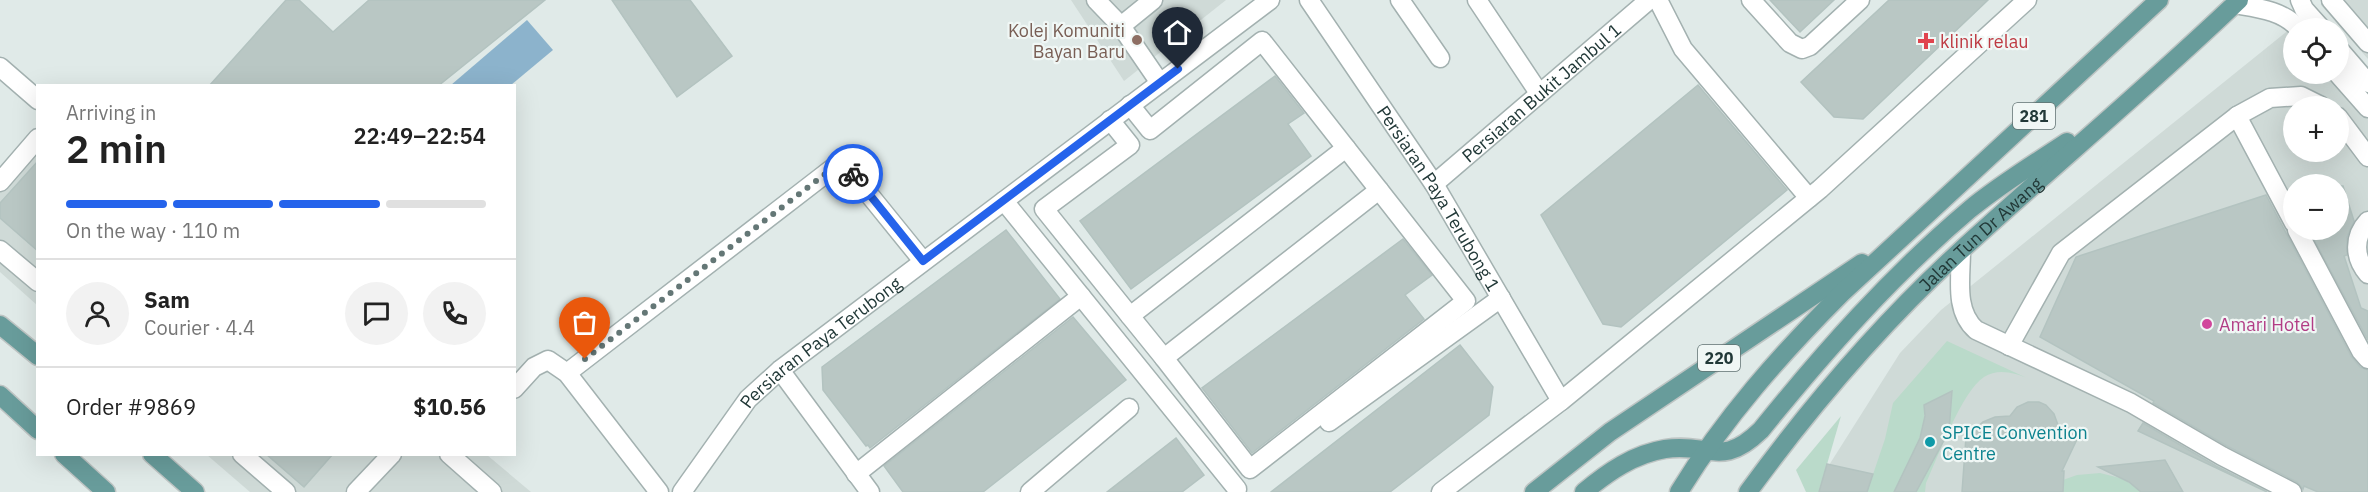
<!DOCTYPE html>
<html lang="en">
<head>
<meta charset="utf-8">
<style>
  :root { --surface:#fff; --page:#f2f2f2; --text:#222; --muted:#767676; --line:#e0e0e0; --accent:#2563eb }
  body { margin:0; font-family:"IBM Plex Sans",sans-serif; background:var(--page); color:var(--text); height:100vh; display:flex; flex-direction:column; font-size:22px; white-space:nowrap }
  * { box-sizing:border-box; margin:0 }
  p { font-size:20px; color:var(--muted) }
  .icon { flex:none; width:33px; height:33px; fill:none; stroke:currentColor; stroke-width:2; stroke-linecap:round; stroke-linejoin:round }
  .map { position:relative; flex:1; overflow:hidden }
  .details { position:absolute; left:36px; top:84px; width:480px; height:372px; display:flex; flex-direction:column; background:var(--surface); border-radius:0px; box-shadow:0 6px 24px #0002 }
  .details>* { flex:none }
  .buttons { position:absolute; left:2283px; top:18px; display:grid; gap:12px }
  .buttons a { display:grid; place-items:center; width:66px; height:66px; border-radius:50%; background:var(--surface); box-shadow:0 6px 24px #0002; font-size:30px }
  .pin { position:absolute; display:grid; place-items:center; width:51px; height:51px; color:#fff; margin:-62px -26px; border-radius:50% 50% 50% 0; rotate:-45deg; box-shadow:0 0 6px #0007 }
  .pin .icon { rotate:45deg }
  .courier { position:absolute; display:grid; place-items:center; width:60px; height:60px; margin:-30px; border:4px solid #2563eb; border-radius:50%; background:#fff; color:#222; box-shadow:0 2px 8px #0007 }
  .headline em { font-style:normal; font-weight:600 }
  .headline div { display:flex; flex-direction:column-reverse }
  .headline { display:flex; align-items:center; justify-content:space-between; height:102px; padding:0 30px }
  h1 { font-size:39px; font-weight:600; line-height:45px }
  .bar { display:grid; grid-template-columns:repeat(4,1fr); gap:9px 6px; align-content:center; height:72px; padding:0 30px }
  .bar i { height:8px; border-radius:4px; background:var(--line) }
  .bar .active { background:var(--accent) }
  .bar p { grid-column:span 4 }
  .line { display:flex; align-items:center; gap:15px; padding:0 30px; border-top:2px solid var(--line) }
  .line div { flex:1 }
  .round { display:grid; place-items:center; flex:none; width:63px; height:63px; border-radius:32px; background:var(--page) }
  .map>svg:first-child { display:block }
  .built { fill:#cfdad7; fill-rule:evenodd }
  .green { fill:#badaca }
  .water { fill:#8cb3cc }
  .building { fill:#b9c7c4; stroke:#b3c3c0; stroke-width:1.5 }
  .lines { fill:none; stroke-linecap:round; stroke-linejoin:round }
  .minor-casing { stroke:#a3b1b0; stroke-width:21 }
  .major-casing { stroke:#bdc4c3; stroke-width:21 }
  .minor { stroke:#fff; stroke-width:18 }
  .major { stroke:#689c9b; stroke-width:18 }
  .done { stroke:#647776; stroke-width:6; stroke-dasharray:0 10.8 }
  .route { stroke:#2563eb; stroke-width:8 }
  .education-dot { fill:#8d6e63; stroke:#f0f7f5; stroke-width:2 }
  .health-dot { fill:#e0444e; stroke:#f0f7f5; stroke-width:2 }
  .hotel-dot { fill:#d1479c; stroke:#f0f7f5; stroke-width:2 }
  .culture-dot { fill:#0f9aa8; stroke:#f0f7f5; stroke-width:2 }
  .labels { text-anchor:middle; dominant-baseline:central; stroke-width:4.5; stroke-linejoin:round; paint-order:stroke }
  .shield { fill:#f0f7f5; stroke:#607271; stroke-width:1.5 }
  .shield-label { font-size:16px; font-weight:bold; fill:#223938 }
  .education-label { font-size:18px; fill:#785e54; stroke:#f0f7f5; text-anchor:end }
  .health-label { font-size:18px; fill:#be3a42; stroke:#f0f7f5; text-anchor:start }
  .street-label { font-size:18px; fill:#223938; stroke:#f0f7f5 }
  .hotel-label { font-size:18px; fill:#b23c85; stroke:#f0f7f5; text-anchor:start }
  .culture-label { font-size:18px; fill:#0d838f; stroke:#f0f7f5; text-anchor:start }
</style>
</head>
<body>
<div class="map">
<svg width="2368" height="492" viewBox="0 0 2368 492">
  <rect width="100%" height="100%" fill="#e0eae8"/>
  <g class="built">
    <polygon points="1071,0 1226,0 1124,81"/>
    <polygon points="2321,0 2368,0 2368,59 2321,5"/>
    <path d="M2296,24l-2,4v46h44l30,34v384h-556l88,-139 41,-43zM2294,106h44v46h-44zM2294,184h44v46h-44z"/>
    <polygon points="37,149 37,305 0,272 0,193"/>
    <polygon points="207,455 487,455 531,492 250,492"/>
  </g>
  <g class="green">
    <path d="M1947,341l82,38c-14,-6 -31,-11 -45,-2 -22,14 -46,80 -58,106l-1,9h-9l34,-77 -1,-22 -25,12v22l-26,65h-31l18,-53 8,-36z"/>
    <polygon points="1841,416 1819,492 1806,492 1796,470"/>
    <polygon points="2100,473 2124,479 2141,492 2063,492 2063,480 2077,475"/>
  </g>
  <polygon class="water" points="527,20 553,50 511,85 451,85"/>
  <g class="building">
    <polygon points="286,0 299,0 333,32 369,0 545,0 438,86 209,86"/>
    <polygon points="612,0 690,0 732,56 677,97"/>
    <polygon points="1770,0 1834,0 1800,32"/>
    <polygon points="1889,0 1988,0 1863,119 1834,117 1801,82"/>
    <polygon points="1275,76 1304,113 1288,124 1311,156 1131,289 1080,221"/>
    <polygon points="1698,85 1787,190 1621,327 1603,324 1541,215"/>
    <polygon points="38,161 38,251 0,218 0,203"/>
    <polygon points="2338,186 2343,186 2354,221 2347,237 2347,255 2344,256 2361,308 2368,311 2368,340 2309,230 2338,230"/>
    <polygon points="2266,195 2351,356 2360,367 2368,370 2368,492 2318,492 2304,486 2303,489 2297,482 2227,446 2153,403 2154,401 2040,337 2076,257"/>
    <polygon points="1006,230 1060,299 870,448 868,445 866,446 823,390 822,367"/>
    <polygon points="1403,239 1432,275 1405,295 1424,319 1252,453 1202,388"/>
    <polygon points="1073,317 1126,380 983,492 903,492 884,466"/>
    <polygon points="1460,345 1493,387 1489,415 1390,492 1271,492"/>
    <polygon points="1952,391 1949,431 1916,492 1894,492 1920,438 1925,416 1924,405"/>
    <polygon points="2028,402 2039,402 2046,405 2054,414 2058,425 2079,435 2062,471 2064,471 2063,492 1962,492 1966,437 1983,422 1995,417 2010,416 2017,407"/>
    <polygon points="2143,423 2216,466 2267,492 2138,431"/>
    <polygon points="1176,438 1204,475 1182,492 1107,492"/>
    <polygon points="266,454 333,454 304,487"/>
    <polygon points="2165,460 2183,492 2141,492 2129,482 2098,467"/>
    <polygon points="1827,464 1873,474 1867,492 1819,492"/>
  </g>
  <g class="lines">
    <g class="minor-casing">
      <g id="minor">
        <polyline points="1096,0 1121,26 1160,83"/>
        <path id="s1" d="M1309,0l125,184 127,217"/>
        <polyline points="1400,0 1440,58"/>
        <polyline points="1477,0 1539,93"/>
        <polyline points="1658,0 1683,49 1809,198"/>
        <polyline points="1751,0 1790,43 1802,49 1810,46 1860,0"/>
        <polyline points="2300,0 2304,9 2321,28"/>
        <polyline points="2331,0 2368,43"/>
        <path d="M2234,4c23,4 48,6 64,24"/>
        <polyline points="1121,26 1153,0"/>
        <polyline points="2338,48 2368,83"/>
        <polyline points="0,67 38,100"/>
        <polyline points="2338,74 2368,108"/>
        <polyline points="2237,116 2294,223"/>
        <polyline points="2338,117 2368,157"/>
        <polyline points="1110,120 1130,145 1044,209 1130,316 1346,148 1262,41 1150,130 1130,105"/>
        <polyline points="0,182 38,138"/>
        <path id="s2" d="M1434,184l215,-184"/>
        <polyline points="1004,201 1237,489"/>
        <path d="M2368,221c-15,16 -14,37 0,53"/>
        <polyline points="2297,230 2361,351 2368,359"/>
        <polyline points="0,250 38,282"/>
        <path d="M1961,251c0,26 -7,60 15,79l155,73 91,53 70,36"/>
        <polyline points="1130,316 1164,358 1379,190 1346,148"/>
        <polyline points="2009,346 2061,253 2237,116 2270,98 2301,96 2321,106"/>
        <polyline points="1164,358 1250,469 1466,301 1379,190"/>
        <polyline points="780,370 870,492"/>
        <polyline points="567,373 842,161 923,261"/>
        <polyline points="514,389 534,367 548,360 567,373 659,492"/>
        <polyline points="1329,422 1501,298"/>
        <polyline points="242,454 286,492"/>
        <polyline points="449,454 492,492"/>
        <polyline points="856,474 1081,296"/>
        <polyline points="356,492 392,454"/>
        <path id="s3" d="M682,492l66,-93 32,-29 490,-370"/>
        <polyline points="1030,492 1129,408"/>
        <polyline points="1441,492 1561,401 1820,189 2027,0"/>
      </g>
    </g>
    <g class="major-casing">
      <g id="major">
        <polyline points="0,325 38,356"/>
        <polyline points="0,395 38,430"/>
        <polyline points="64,454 106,492"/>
        <polyline points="152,454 195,492"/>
        <polyline points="1534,492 1610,432 1862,263"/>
        <path d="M1584,492c24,-20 50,-38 81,-43 45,-7 56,20 96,-19 63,-78 130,-154 208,-220 30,-25 65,-46 98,-68"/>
        <path d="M1679,492c45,-74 102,-138 163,-199l317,-293"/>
        <path id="s4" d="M1748,492c62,-85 132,-167 210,-239 93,-85 190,-166 281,-253"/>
      </g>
    </g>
    <use href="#minor" class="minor"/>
    <use href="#major" class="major"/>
  </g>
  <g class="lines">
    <polyline class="done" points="585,359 842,161 853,174"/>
    <polyline class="route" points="853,174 923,261 1178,69"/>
  </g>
  <circle class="education-dot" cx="1137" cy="40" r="6"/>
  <path class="health-dot" d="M1923 32h6v6h6v6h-6v6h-6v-6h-6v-6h6z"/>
  <circle class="hotel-dot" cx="2207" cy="324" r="6"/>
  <circle class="culture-dot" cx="1930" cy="442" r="6"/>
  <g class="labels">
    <g class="shield">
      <rect x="2013" y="103" width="42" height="26" rx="4.5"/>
      <rect x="1698" y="345" width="42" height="26" rx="4.5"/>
    </g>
    <g class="shield-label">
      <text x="2034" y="116">281</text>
      <text x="1719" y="358">220</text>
    </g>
    <g class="education-label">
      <text x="1125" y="30">Kolej Komuniti<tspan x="1125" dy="21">Bayan Baru</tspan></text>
    </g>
    <g class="health-label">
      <text x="1940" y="41">klinik relau</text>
    </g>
    <g class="street-label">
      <text stroke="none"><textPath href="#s2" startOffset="141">Persiaran Bukit Jambul 1</textPath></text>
      <text stroke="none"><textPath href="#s1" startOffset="237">Persiaran Paya Terubong 1</textPath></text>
      <text stroke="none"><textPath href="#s4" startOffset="348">Jalan Tun Dr Awang</textPath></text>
      <text stroke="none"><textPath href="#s3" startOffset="206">Persiaran Paya Terubong</textPath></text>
    </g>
    <g class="hotel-label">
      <text x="2219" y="324">Amari Hotel</text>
    </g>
    <g class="culture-label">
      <text x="1942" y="432">SPICE Convention<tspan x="1942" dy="21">Centre</tspan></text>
    </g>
  </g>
</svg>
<div class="buttons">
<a><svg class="icon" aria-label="locate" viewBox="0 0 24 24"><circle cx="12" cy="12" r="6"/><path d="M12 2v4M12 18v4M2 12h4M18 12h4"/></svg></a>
<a>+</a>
<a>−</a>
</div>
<div class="pin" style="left:585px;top:359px;background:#ea580c"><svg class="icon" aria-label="bag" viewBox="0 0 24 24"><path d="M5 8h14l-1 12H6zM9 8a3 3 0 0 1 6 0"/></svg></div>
<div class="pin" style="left:1178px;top:69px;background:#1f2937"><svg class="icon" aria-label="home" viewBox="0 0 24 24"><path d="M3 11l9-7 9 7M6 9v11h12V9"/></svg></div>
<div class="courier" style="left:853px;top:174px"><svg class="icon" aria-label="bike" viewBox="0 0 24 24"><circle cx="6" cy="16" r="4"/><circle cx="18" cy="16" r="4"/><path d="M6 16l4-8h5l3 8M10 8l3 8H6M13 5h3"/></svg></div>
<section class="details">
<div class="headline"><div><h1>2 min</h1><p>Arriving in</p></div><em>22:49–22:54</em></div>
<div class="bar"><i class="active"></i><i class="active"></i><i class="active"></i><i></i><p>On the way · 110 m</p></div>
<div class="line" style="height:108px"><a class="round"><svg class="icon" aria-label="person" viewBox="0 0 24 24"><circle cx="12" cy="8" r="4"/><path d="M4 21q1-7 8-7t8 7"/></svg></a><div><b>Sam</b><p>Courier · 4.4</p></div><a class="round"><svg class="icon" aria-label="chat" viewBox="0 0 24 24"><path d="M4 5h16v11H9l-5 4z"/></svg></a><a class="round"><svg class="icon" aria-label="phone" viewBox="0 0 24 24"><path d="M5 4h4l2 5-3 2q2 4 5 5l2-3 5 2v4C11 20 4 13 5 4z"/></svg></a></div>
<div class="line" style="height:78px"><div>Order #9869</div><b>$10.56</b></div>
</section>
</div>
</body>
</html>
